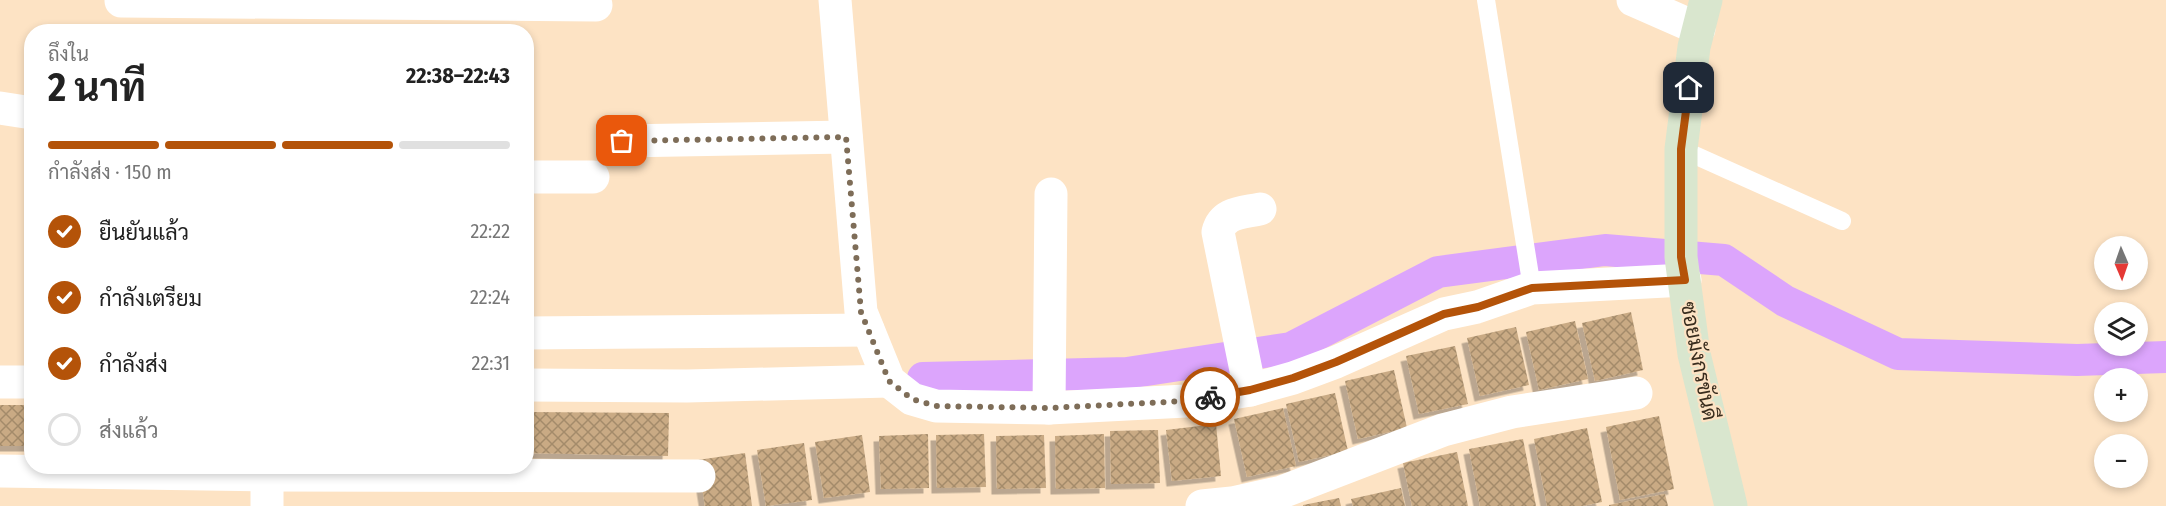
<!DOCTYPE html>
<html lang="th">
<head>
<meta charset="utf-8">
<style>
  :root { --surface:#fff; --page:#f6f6f6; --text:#222; --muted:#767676; --line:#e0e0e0; --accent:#b45309 }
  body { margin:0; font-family:"Fira Sans Condensed",Sarabun,sans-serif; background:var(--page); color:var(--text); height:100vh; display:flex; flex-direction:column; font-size:22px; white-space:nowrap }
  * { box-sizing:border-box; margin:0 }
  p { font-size:20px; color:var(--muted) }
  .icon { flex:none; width:33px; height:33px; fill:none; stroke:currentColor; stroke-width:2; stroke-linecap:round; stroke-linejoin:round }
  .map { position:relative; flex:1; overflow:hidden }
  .panel { position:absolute; left:24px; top:24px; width:510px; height:450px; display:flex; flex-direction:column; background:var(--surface); border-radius:24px; box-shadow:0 3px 9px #0003 }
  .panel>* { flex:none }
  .needle { width:39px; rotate:178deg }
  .fabs { position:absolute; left:2094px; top:236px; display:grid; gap:12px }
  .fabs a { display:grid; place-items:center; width:54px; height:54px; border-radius:50%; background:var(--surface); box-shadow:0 3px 9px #0003; font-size:30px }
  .pin { position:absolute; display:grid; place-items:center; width:51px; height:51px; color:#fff; margin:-26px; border-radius:12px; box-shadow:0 3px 9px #0006 }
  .courier { position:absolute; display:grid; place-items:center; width:60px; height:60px; margin:-30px; border:4px solid #b45309; border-radius:50%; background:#fff; color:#222; box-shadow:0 2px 8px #0007 }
  .summary em { font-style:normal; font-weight:700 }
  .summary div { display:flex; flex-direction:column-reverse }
  .summary { display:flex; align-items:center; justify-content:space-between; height:102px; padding:0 24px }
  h1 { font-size:39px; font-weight:700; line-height:45px }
  .bar { display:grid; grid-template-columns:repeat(4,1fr); gap:9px 6px; align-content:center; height:72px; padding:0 24px }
  .bar i { height:8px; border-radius:4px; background:var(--line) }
  .bar .current { background:var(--accent) }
  .bar p { grid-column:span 4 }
  ol { padding:0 24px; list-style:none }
  li { display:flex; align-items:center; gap:18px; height:66px }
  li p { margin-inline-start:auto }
  li .icon { padding:6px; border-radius:50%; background:var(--accent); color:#fff; stroke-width:4 }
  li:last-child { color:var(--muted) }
  li i { width:33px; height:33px; border:3px solid var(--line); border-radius:50% }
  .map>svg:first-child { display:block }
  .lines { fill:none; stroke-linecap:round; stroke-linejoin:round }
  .canal { stroke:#dca5fc; stroke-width:32 }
  .building { fill:url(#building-cross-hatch); filter:url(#shadow) }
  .lane { stroke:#fff; stroke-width:18 }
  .street { stroke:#fff; stroke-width:33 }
  .secondary { stroke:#d9e6ce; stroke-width:33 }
  .done { stroke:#7e6d58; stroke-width:6; stroke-dasharray:0 10.8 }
  .route { stroke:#b45309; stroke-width:8 }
  .labels { text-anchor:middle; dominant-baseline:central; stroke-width:4.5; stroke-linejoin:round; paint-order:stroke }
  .street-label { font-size:21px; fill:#392d1e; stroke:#fde3c4 }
</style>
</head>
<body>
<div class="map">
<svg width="2166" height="506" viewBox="0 0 2166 506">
  <defs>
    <pattern id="building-cross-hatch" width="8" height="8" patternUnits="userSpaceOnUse" patternTransform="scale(1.5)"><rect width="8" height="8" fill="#c9aa84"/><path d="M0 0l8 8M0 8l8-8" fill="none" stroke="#a48b6b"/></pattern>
    <filter id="shadow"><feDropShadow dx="-5.5" dy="5.5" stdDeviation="0" flood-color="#0004"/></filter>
  </defs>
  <rect width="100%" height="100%" fill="#fde3c4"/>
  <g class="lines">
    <polyline class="canal" points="923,378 1127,373 1291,348 1438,272 1605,250 1724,260 1785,301 1898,354 2077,360 2166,357"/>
  </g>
  <g class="building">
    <polygon points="1631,312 1643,370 1595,381 1582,323"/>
    <polygon points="1575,321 1588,379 1539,390 1526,332"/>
    <polygon points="1516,327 1529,385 1480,396 1467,338"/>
    <polygon points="1455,346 1468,404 1419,414 1406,356"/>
    <polygon points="1394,370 1407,428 1358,439 1345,381"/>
    <polygon points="1335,393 1348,451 1299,462 1286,404"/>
    <rect x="0" y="405" width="32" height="41"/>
    <polygon points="1283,408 1296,466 1247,477 1234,419"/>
    <polygon points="526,412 669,413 668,456 526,453"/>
    <polygon points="1659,416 1674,489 1620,500 1606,427"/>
    <polygon points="1216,424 1221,476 1172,481 1166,430"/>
    <polygon points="1587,428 1602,502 1582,506 1547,506 1534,439"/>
    <polygon points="1158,430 1160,483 1111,484 1110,431"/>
    <polygon points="928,434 929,488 881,489 879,436"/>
    <polygon points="984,434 986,487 937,488 936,435"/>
    <polygon points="1104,434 1105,488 1056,489 1055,436"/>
    <polygon points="862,435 870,492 824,498 815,442"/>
    <polygon points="1044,435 1046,488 997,489 996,436"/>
    <polygon points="1523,439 1536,506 1480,506 1469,449"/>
    <polygon points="804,443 812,500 766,506 757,450"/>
    <polygon points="1457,452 1468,506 1412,506 1403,463"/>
    <polygon points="745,453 752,506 705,506 698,460"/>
    <polygon points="1401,488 1405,506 1353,506 1351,499"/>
    <polygon points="1665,494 1668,506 1609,506 1609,505"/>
    <polygon points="1339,498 1341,506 1303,506 1303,505"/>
  </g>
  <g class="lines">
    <g class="lane">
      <polyline points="1486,0 1532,288"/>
      <polyline points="1681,149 1842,221"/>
    </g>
    <g class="street">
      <polyline points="835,0 861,312 889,381 912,399 936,406 1049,408 1186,401 1250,390 1293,378 1336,362 1444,314 1477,307 1532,288 1685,280"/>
      <polyline points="1633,0 1699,29"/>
      <polyline points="121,1 596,5"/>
      <polyline points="0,108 32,113"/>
      <polyline points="622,141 846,137"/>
      <polyline points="526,177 593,177"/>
      <polyline points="526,333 868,330"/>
      <polyline points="0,382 32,382"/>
      <polyline points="526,385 687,386 889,381"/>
      <path d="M1250,390l-32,-158c5,-20 24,-19 42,-23"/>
      <polyline points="1049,408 1051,194"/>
      <polyline points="0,471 267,475 699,476"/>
      <polyline points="267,506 267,475"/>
      <polyline points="1202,506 1232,503 1282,492 1443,430 1512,412 1636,393"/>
    </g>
    <polyline class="secondary" points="1706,0 1694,47 1681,149 1681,257 1694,354 1731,506"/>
  </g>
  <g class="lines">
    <polyline class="done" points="622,141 846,137 861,312 889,381 912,399 936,406 1049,408 1186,401 1210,397"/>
    <polyline class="route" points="1210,397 1250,390 1293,378 1336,362 1444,314 1478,307 1532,288 1685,280 1681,257 1681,149 1689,88"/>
  </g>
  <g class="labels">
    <g class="street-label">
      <text transform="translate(1699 361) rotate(79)">ซอยมังกรขันดี</text>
    </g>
  </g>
</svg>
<div class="fabs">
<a><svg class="needle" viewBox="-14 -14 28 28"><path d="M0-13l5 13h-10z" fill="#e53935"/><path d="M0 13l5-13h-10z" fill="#767676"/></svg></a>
<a><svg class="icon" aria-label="layers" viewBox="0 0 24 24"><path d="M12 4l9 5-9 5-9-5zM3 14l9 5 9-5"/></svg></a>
<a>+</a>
<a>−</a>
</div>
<div class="pin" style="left:622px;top:141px;background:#ea580c"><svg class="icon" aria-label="bag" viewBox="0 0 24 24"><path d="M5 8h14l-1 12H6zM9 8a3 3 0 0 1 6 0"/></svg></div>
<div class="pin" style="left:1689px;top:88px;background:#1f2937"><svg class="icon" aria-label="home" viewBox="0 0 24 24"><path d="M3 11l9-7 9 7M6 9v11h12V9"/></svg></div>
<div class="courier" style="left:1210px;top:397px"><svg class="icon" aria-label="bike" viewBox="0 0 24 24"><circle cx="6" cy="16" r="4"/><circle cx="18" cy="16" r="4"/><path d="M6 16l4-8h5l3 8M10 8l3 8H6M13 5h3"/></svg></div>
<section class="panel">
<div class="summary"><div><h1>2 นาที</h1><p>ถึงใน</p></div><em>22:38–22:43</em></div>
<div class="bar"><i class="current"></i><i class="current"></i><i class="current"></i><i></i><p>กำลังส่ง · 150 m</p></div>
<ol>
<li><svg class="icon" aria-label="check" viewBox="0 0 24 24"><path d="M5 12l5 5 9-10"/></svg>ยืนยันแล้ว<p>22:22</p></li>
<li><svg class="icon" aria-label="check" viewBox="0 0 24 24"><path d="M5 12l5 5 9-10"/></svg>กำลังเตรียม<p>22:24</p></li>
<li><svg class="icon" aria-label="check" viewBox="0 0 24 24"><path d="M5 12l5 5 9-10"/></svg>กำลังส่ง<p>22:31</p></li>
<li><i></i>ส่งแล้ว</li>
</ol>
</section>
</div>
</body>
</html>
